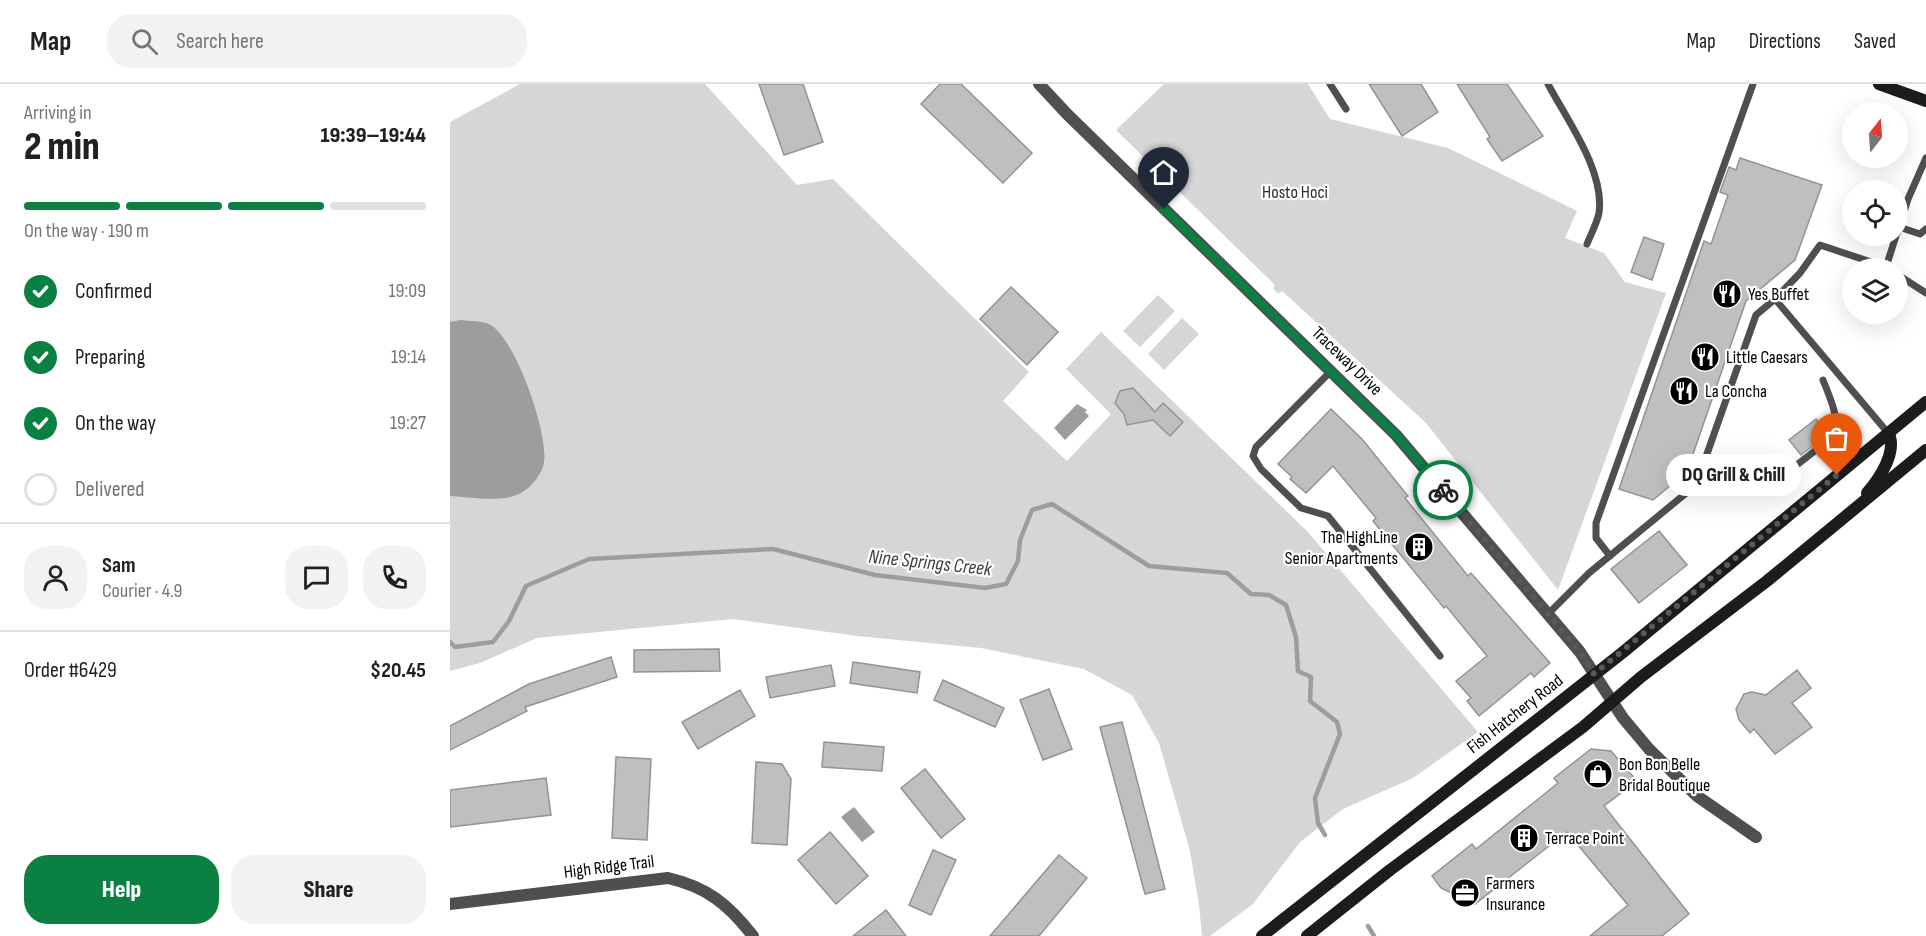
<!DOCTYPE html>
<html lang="en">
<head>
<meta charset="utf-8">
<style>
  :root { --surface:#fff; --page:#f2f2f2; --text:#202124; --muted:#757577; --line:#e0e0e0; --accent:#0b8043 }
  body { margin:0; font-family:"Sofia Sans Condensed",sans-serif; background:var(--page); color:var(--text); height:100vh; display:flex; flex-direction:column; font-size:22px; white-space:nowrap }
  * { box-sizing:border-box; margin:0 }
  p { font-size:20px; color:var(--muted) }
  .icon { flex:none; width:33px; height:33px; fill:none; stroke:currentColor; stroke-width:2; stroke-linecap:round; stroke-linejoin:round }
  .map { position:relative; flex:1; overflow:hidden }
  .side { display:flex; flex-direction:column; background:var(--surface); width:450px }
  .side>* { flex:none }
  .needle { width:39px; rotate:17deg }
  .tools { position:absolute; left:1392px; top:18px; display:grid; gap:12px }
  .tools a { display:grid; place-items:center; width:66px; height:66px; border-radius:50%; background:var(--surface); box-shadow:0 6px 24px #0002; font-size:30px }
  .pin { position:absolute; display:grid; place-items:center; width:51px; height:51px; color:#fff; margin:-62px -26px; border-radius:50% 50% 50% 0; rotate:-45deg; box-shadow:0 0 6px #0007 }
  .pin .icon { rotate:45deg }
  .courier { position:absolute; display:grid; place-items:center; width:60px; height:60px; margin:-30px; border:4px solid #0b8043; border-radius:50%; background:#fff; color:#222; box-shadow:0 2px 8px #0007 }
  .bubble { position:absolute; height:42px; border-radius:21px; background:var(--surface); box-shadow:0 6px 24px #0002; font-size:20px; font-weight:800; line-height:42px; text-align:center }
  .head em { font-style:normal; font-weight:800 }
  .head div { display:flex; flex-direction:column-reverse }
  .head { display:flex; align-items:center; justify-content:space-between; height:102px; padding:0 24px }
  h1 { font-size:39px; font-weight:800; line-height:45px }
  .bar { display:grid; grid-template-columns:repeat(4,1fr); gap:9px 6px; align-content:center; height:72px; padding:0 24px }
  .bar i { height:8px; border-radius:4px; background:var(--line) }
  .bar .current { background:var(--accent) }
  .bar p { grid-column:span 4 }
  .line { display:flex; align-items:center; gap:15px; padding:0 24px; border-top:2px solid var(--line) }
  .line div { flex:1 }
  .round { display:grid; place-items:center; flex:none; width:63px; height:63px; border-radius:24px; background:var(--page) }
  ol { padding:0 24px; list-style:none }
  li { display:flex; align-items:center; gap:18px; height:66px }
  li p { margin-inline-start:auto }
  li .icon { padding:6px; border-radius:50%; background:var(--accent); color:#fff; stroke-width:4 }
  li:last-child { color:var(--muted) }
  li i { width:33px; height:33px; border:3px solid var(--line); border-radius:50% }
  .button { display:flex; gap:12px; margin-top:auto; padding:12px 24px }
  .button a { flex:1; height:69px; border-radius:24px; background:var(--accent); color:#fff; font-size:24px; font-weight:800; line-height:69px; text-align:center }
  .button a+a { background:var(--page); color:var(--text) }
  header { display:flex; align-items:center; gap:36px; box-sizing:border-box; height:84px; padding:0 30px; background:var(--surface); border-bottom:2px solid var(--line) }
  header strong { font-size:28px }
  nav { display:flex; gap:33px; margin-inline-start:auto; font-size:21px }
  .search { width:420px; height:54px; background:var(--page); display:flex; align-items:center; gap:15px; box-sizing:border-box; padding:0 21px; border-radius:24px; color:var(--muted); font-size:22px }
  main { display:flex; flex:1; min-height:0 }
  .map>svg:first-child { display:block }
  .green { fill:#d6d6d6 }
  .water { fill:#9d9d9d }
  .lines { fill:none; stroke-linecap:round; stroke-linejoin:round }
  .stream { stroke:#9d9d9d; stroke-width:4.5 }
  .building { fill:#bfbfbf; stroke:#939393; stroke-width:1.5 }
  .lane { stroke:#4f4f4f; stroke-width:7 }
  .street { stroke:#4f4f4f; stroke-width:12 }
  .secondary { stroke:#1c1c1c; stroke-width:12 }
  .done { stroke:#595959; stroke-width:6; stroke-dasharray:0 10.8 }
  .route { stroke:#0b8043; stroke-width:8 }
  .labels { text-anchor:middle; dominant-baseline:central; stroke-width:4.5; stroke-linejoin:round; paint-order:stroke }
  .park-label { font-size:18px; fill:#2d2d2d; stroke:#fff }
  .poi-label { font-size:18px; fill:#000; stroke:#fff; text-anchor:start }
  .street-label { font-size:18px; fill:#000; stroke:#fff }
  .water-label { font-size:20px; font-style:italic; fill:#3e3e3e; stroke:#fff }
</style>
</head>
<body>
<header>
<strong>Map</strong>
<div class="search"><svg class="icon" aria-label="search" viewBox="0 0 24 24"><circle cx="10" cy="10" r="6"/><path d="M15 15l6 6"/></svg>Search here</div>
<nav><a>Map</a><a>Directions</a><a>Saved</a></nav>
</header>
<main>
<section class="side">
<div class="head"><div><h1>2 min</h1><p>Arriving in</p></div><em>19:39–19:44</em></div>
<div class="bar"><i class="current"></i><i class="current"></i><i class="current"></i><i></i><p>On the way · 190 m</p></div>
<ol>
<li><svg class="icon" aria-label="check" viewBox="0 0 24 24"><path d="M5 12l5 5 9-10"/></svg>Confirmed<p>19:09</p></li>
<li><svg class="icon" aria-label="check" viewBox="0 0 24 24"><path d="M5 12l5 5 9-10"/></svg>Preparing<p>19:14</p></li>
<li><svg class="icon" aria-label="check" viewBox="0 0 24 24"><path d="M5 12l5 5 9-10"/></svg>On the way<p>19:27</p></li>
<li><i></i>Delivered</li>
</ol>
<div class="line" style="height:108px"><a class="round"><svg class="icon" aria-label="person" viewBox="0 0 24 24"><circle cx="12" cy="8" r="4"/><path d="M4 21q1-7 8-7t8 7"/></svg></a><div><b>Sam</b><p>Courier · 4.9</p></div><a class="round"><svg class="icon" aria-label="chat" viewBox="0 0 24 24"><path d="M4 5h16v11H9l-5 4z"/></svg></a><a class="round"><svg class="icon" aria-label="phone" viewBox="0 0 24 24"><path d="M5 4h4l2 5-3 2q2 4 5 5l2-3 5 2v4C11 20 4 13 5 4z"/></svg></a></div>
<div class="line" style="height:78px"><div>Order #6429</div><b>$20.45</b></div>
<div class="button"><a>Help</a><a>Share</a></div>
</section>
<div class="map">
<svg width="1476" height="852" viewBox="0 0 1476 852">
  <rect width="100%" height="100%" fill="#fff"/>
  <g class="green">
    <polygon points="70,0 255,0 347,101 383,95 579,288 553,317 617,377 661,330 616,285 651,248 858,448 1028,648 963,694 893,725 850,758 803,820 760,852 752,852 749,821 740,767 709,659 682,611 634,585 531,564 407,552 283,535 87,554 30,579 0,587 0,38"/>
    <polygon points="714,0 858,0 880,35 998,64 1127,127 1115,154 1154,169 1175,198 1216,209 1108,506 976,339 832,207 828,210 823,204 825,201 666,46"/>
    <polygon points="708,211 725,227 690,263 673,247"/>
    <polygon points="732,234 749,250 714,286 698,270"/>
  </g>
  <g class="water">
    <path d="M11,236c8,1 21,1 28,4 26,12 60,111 55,138 -2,13 -14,27 -25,32 -20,9 -48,3 -69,2v-174z"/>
    <polygon points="627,320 637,326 635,328 639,332 615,356 604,344"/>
    <polygon points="404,723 425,748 412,758 391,733"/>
  </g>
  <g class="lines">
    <g class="stream">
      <polyline points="0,558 5,563 43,558 59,537 76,502 139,475 323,465 425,491 535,504 556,500 568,477 570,456 582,426 602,420 699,482 777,489 801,510 819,511 836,521 846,553 848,587 861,593 860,617 887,638 890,650 865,714 868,739 875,751"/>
      <polyline points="918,842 924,852"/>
    </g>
  </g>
  <g class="building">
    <polygon points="309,0 353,0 373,58 334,71"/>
    <polygon points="490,0 511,0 582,69 553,99 471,20"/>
    <polygon points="919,0 971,0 988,28 952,52"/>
    <polygon points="1007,0 1057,0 1093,52 1052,77 1037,55 1040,53"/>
    <polygon points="1290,74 1372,101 1345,176 1296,217 1233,399 1226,397 1203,416 1169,405 1254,157 1261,160 1278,111 1270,108 1279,83 1286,86"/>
    <polygon points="1194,153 1214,160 1202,196 1181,188"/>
    <polygon points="561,203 608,248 577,281 530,235"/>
    <polygon points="683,304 705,328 713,319 733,338 720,352 703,336 677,341 674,330 665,319 670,307"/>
    <polygon points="881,325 912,355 958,412 955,414 1018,492 1021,489 1100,579 1084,593 1081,589 1029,632 1017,617 1021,614 1006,597 1037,572 996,522 994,524 923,437 926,434 883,382 856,409 840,395 842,393 828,380"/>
    <polygon points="1366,335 1378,350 1351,371 1339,356"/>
    <polygon points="1209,447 1237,481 1189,519 1161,485"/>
    <polygon points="269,565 270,587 184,588 184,566"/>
    <polygon points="161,573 167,593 75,623 77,627 0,666 0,642 79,600"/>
    <polygon points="403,578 470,588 467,609 400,599"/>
    <polygon points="381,581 385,602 320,614 316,593"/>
    <polygon points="1347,586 1361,604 1342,619 1362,643 1325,670 1304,645 1300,649 1289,636 1286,625 1294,610 1302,608 1316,611"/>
    <polygon points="493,596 554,624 545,643 484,616"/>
    <polygon points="599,605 622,665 593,676 570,616"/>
    <polygon points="290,606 305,632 248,665 232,638"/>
    <polygon points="672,638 715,805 695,810 650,643"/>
    <polygon points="374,658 434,663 432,687 372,683"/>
    <polygon points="1141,665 1161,667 1187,697 1154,722 1239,830 1212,852 1140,852 1178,821 1117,748 1025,820 991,804 982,792 1022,760 1026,765 1108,699 1104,694"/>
    <polygon points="166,673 201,675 197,756 162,754"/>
    <polygon points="306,678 332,680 341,695 337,761 302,759"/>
    <polygon points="475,685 515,735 491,754 451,704"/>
    <polygon points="96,694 101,731 0,743 0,706"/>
    <polygon points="380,748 418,792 386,820 348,776"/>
    <polygon points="483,766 506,776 481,831 459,821"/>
    <polygon points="609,771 637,794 589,852 540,852"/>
    <polygon points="436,826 456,852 403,852"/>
  </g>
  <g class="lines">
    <g class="lane">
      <polyline points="880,0 896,25"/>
      <path d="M1098,0c19,36 57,87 51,129 -2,10 -8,21 -12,31"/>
      <polyline points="1449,143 1470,150 1476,145"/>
      <polyline points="1448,148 1458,115 1476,74"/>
      <polyline points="1436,183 1370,161 1350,189 1325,215 1439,350"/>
      <polyline points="1438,184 1436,183 1446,152"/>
      <polyline points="1448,191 1476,209"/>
      <polyline points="881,287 806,363 803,372 811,385 851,424 878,432 990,572"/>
      <path d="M1327,381l7,10 51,-40c4,-19 -5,-37 -12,-55"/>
      <polyline points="1160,472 1146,454 1146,439 1303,0"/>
      <polyline points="1098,530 1139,489 1246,401 1306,231 1325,215"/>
    </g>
    <g class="street">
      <polyline points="589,0 617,30 946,351 1130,568 1173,634 1199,665 1247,712 1306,753"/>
      <path d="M0,820l218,-26c39,9 60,26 85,58"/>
    </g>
    <g class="secondary">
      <polyline points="1429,0 1476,17"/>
      <path d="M1417,409c12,-14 30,-40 22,-59"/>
      <polyline points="812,852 1172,569 1476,318"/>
      <polyline points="857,852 940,786 1133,643 1191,593 1317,497 1476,366"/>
    </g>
  </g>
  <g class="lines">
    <polyline class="done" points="993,406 1130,568 1144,590 1387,391"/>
    <polyline class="route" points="714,125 946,351 993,406"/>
  </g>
  <defs>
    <g id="restaurant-disc" transform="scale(1.5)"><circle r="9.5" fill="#000" stroke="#fff"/><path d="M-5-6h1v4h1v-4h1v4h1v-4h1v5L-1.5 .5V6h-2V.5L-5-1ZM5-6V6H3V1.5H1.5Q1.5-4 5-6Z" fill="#fff"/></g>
    <g id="building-disc" transform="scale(1.5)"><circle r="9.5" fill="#000" stroke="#fff"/><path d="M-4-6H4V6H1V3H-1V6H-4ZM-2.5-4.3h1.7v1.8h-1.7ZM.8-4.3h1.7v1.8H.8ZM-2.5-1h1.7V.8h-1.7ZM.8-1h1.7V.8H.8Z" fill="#fff"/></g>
    <g id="shop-disc" transform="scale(1.5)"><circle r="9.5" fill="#000" stroke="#fff"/><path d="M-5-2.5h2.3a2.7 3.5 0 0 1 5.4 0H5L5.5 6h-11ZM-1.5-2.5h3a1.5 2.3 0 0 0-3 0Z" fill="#fff"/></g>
    <g id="office-disc" transform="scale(1.5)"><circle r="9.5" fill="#000" stroke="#fff"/><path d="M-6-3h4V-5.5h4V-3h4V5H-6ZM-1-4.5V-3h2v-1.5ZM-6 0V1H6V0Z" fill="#fff"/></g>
  </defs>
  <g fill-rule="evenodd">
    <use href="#restaurant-disc" x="1277" y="210"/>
    <use href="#restaurant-disc" x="1255" y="273"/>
    <use href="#restaurant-disc" x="1234" y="307"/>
    <use href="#building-disc" x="969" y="463"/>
    <use href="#shop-disc" x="1148" y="690"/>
    <use href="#building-disc" x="1074" y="754"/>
    <use href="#office-disc" x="1015" y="809"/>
  </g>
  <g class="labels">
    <g class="park-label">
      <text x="845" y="108">Hosto Hoci</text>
    </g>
    <g class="poi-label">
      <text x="1298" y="210">Yes Buffet</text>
      <text x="1276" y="273">Little Caesars</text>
      <text x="1255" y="307">La Concha</text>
      <text x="948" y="453" text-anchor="end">The HighLine<tspan x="948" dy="21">Senior Apartments</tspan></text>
      <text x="1169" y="680">Bon Bon Belle<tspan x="1169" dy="21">Bridal Boutique</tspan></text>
      <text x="1095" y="754">Terrace Point</text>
      <text x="1036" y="799">Farmers<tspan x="1036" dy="21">Insurance</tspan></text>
    </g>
    <g class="street-label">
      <text transform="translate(897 277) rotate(44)">Traceway Drive</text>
      <text transform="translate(1065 630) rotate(-38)">Fish Hatchery Road</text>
      <text transform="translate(159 783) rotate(-7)">High Ridge Trail</text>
    </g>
    <g class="water-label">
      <text transform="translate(480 479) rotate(6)">Nine Springs Creek</text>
    </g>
  </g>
</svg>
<div class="tools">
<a><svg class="needle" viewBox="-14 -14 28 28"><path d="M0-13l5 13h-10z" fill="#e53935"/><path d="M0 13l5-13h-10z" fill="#757577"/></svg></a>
<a><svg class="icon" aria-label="locate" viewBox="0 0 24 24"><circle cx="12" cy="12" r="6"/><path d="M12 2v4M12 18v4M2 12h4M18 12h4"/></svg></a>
<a><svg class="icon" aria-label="layers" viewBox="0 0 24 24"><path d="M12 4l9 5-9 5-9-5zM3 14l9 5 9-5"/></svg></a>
</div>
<div class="pin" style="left:1387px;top:391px;background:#ea580c"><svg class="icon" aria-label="bag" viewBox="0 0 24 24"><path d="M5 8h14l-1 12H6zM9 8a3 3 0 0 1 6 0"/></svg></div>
<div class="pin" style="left:714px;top:125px;background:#1f2937"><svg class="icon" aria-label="home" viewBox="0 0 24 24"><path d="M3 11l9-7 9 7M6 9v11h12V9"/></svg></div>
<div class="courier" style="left:993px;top:406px"><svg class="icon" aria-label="bike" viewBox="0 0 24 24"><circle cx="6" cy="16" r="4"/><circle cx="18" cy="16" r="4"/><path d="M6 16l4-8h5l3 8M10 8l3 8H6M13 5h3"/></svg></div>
<div class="bubble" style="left:1216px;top:370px;width:135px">DQ Grill &amp; Chill</div>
</div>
</main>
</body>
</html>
